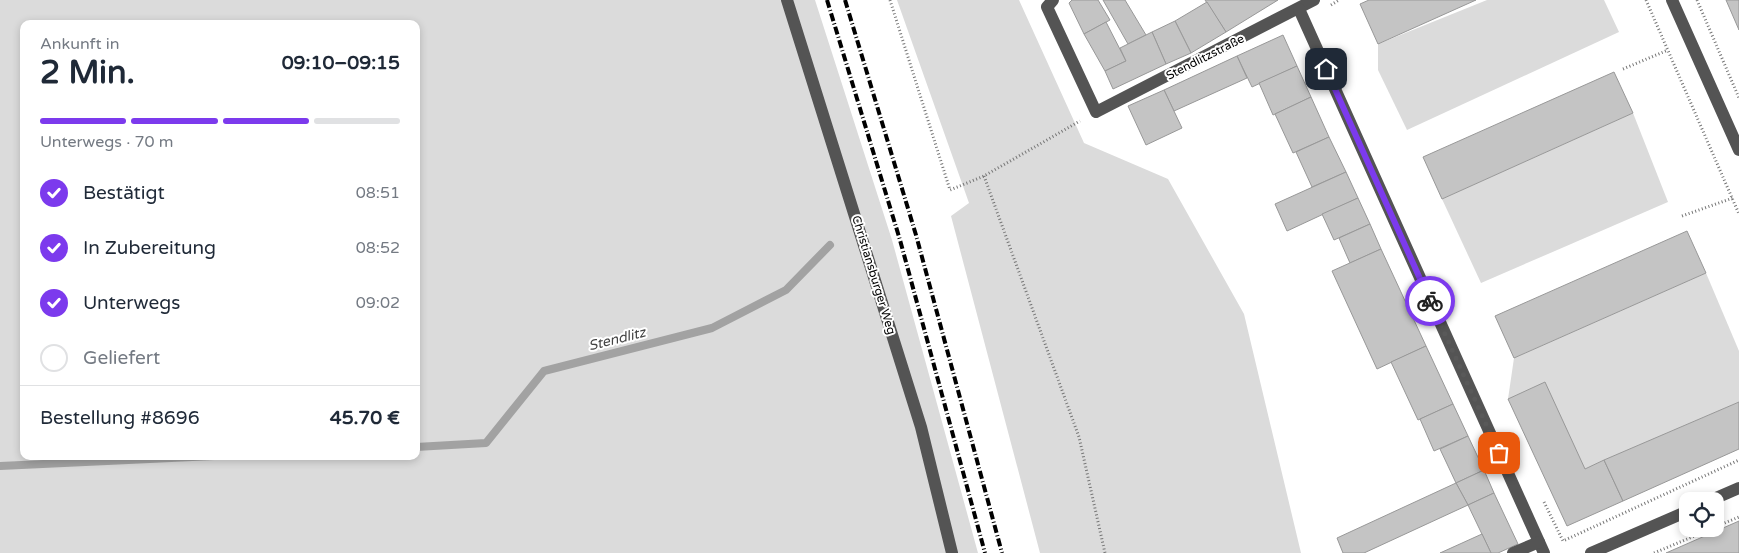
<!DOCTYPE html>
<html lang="de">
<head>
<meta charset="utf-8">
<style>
  :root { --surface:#fff; --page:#f2f2f3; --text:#1f2937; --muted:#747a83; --line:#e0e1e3; --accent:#7c3aed }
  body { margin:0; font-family:"Varela Round",sans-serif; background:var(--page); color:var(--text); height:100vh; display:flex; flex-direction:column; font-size:19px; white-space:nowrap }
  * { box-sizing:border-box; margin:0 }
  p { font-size:16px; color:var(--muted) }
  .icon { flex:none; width:28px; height:28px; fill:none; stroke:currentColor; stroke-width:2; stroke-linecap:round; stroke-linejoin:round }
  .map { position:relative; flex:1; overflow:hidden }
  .sheet { position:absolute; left:20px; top:20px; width:400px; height:440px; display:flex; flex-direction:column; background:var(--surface); border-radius:10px; box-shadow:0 2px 8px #0003 }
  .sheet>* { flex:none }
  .tools { position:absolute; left:1679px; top:492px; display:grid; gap:10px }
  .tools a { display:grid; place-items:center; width:45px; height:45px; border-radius:10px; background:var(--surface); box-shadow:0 2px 8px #0003; font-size:25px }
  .pin { position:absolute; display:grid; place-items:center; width:42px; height:42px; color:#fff; margin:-21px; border-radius:10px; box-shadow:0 2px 8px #0006 }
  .courier { position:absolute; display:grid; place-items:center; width:50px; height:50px; margin:-25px; border:4px solid #7c3aed; border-radius:50%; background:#fff; color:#222; box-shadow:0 1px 6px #0007 }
  .head em { font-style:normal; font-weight:700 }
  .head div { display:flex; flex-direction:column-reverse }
  .head { display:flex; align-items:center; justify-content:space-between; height:85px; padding:0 20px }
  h1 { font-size:32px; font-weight:700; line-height:38px }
  .bar { display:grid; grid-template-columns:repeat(4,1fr); gap:8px 5px; align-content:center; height:60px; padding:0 20px }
  .bar i { height:6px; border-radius:4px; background:var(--line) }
  .bar .on { background:var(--accent) }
  .bar p { grid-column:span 4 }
  .line { display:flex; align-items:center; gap:12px; padding:0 20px; border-top:1px solid var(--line) }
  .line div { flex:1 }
  ol { padding:0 20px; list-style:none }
  li { display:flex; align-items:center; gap:15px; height:55px }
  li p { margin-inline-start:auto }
  li .icon { padding:5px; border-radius:50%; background:var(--accent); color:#fff; stroke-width:4 }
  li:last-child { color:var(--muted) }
  li i { width:28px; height:28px; border:2px solid var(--line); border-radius:50% }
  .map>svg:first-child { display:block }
  .green { fill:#dbdbdb; fill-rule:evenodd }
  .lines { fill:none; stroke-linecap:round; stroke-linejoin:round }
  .stream { stroke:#a2a2a2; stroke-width:8 }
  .building { fill:#c4c4c4; stroke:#989898 }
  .path { stroke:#767676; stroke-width:3; stroke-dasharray:1 2.5; stroke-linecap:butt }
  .minor { stroke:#545454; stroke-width:12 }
  .rail { stroke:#000; stroke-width:4; stroke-dasharray:8 2.5 1 2.5; stroke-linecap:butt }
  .done { stroke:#595959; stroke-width:5; stroke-dasharray:0 9 }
  .route { stroke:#7c3aed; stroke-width:6 }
  .labels { text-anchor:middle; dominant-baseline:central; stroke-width:4; stroke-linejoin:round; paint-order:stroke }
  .street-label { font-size:12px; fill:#000; stroke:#fff }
  .water-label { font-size:14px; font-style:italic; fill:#434343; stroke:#fff }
</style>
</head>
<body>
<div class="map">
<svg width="1739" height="553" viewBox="0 0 1739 553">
  <rect width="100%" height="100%" fill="#fff"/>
  <g class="green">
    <path d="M0,0h815l77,240 86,313h-978zM24,24h392v432h-392z"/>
    <polygon points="897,0 1019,0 1084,143 1168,179 1244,314 1301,553 1040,553 951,216 969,203"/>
    <polygon points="1487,0 1604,0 1619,32 1407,130 1378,70 1378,44"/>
    <polygon points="1633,113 1668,202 1481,283 1442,199"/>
    <polygon points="1706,273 1739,351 1739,402 1585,469 1508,399 1514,358"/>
  </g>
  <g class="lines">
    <g class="stream">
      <polyline points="416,447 486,443 544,371 712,328 786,290 830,245"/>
      <polyline points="0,466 214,456"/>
    </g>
  </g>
  <g class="building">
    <polygon points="1072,0 1098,0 1110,20 1084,34 1069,3"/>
    <polygon points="1103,0 1125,0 1146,35 1128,44"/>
    <polygon points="1205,0 1278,0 1226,32"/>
    <polygon points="1369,0 1476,0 1378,44 1360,4"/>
    <polygon points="1726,0 1739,0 1739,30"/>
    <polygon points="1207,2 1226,32 1191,53 1175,21"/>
    <polygon points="1175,21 1191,53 1166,64 1152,32"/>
    <polygon points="1106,22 1126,61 1105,71 1084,34"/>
    <polygon points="1152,32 1166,64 1113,89 1105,71 1126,61 1120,48"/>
    <polygon points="1283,35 1297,66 1252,87 1237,56"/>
    <polygon points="1237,56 1247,78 1174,111 1164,90"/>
    <polygon points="1297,66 1311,97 1273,115 1259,83"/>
    <polygon points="1614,72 1633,113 1442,199 1423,157"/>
    <polygon points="1164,90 1182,128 1146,145 1128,106"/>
    <polygon points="1311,97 1329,137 1293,153 1275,114"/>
    <polygon points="1329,137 1346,172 1312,187 1296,152"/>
    <polygon points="1346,172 1358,198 1287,231 1275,204"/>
    <polygon points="1358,198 1370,224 1334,240 1322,214"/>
    <polygon points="1370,224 1381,249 1350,263 1339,238"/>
    <polygon points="1687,231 1706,273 1514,358 1495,316"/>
    <polygon points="1381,249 1426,346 1377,369 1332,271"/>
    <polygon points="1426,346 1453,404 1418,420 1391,362"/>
    <polygon points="1545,382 1585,469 1604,460 1623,501 1567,526 1508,399"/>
    <polygon points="1739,402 1739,449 1623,501 1604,460"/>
    <polygon points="1453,404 1468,436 1434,451 1420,419"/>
    <polygon points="1468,436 1484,470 1456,483 1440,449"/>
    <polygon points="1484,470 1494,493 1468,505 1456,483"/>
    <polygon points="1456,483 1468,505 1364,553 1343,553 1337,538"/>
    <polygon points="1494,493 1518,544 1498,553 1491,553 1468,505"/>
    <polygon points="1739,521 1739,553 1666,553"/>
    <polygon points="1482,534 1491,553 1440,553"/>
  </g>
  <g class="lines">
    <g class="path">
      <polyline points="890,0 950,190 984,176 1080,121"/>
      <polyline points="1646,0 1739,214"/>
      <polyline points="1697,0 1739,98"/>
      <polyline points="1331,5 1339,0"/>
      <polyline points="1623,69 1668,50"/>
      <polyline points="984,176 1079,437 1105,553"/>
      <polyline points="1682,216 1733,198"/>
      <polyline points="1544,502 1563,541 1739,460"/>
      <polyline points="1715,527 1739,517"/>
      <polyline points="1654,553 1711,529"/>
    </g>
    <g class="minor">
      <polyline points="787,0 921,427 952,553"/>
      <polyline points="1053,0 1047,7 1096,112 1314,0"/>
      <polyline points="1672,0 1739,150"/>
      <polyline points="1299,9 1544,553"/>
      <polyline points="1709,501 1739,488"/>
      <polyline points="1513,553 1539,542"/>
      <polyline points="1591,553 1688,511"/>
    </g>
    <g class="rail">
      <polyline points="827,0 900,240 985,553"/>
      <polyline points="845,0 916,235 1002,553"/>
    </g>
  </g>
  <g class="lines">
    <polyline class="done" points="1430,301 1499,453"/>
    <polyline class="route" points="1326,69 1430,301"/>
  </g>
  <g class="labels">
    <g class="street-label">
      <text transform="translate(1205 57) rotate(-27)">Stendlitzstraße</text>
      <text transform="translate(874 275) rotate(73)">Christiansburger Weg</text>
    </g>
    <g class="water-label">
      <text transform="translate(617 339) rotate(-14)">Stendlitz</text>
    </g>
  </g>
</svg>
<div class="tools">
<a><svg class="icon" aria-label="locate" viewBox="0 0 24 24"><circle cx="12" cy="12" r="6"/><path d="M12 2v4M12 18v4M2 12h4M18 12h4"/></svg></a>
</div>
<div class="pin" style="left:1499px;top:453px;background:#ea580c"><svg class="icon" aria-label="bag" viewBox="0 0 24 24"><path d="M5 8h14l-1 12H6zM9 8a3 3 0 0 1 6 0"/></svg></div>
<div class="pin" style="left:1326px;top:69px;background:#1f2937"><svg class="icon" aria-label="home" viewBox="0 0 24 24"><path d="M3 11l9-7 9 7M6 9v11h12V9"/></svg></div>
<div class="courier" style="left:1430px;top:301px"><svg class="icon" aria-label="bike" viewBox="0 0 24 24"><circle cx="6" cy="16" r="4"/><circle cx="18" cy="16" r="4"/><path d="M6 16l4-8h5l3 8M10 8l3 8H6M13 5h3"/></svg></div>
<section class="sheet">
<div class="head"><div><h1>2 Min.</h1><p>Ankunft in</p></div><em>09:10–09:15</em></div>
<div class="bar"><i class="on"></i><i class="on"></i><i class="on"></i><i></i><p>Unterwegs · 70 m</p></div>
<ol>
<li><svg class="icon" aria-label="check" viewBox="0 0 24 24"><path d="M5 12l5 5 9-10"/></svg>Bestätigt<p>08:51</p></li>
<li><svg class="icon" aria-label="check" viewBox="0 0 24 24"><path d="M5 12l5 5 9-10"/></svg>In Zubereitung<p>08:52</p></li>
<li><svg class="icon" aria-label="check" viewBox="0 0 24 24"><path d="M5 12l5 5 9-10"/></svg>Unterwegs<p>09:02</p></li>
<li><i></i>Geliefert</li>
</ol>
<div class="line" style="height:65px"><div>Bestellung #8696</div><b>45.70 €</b></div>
</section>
</div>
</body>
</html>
